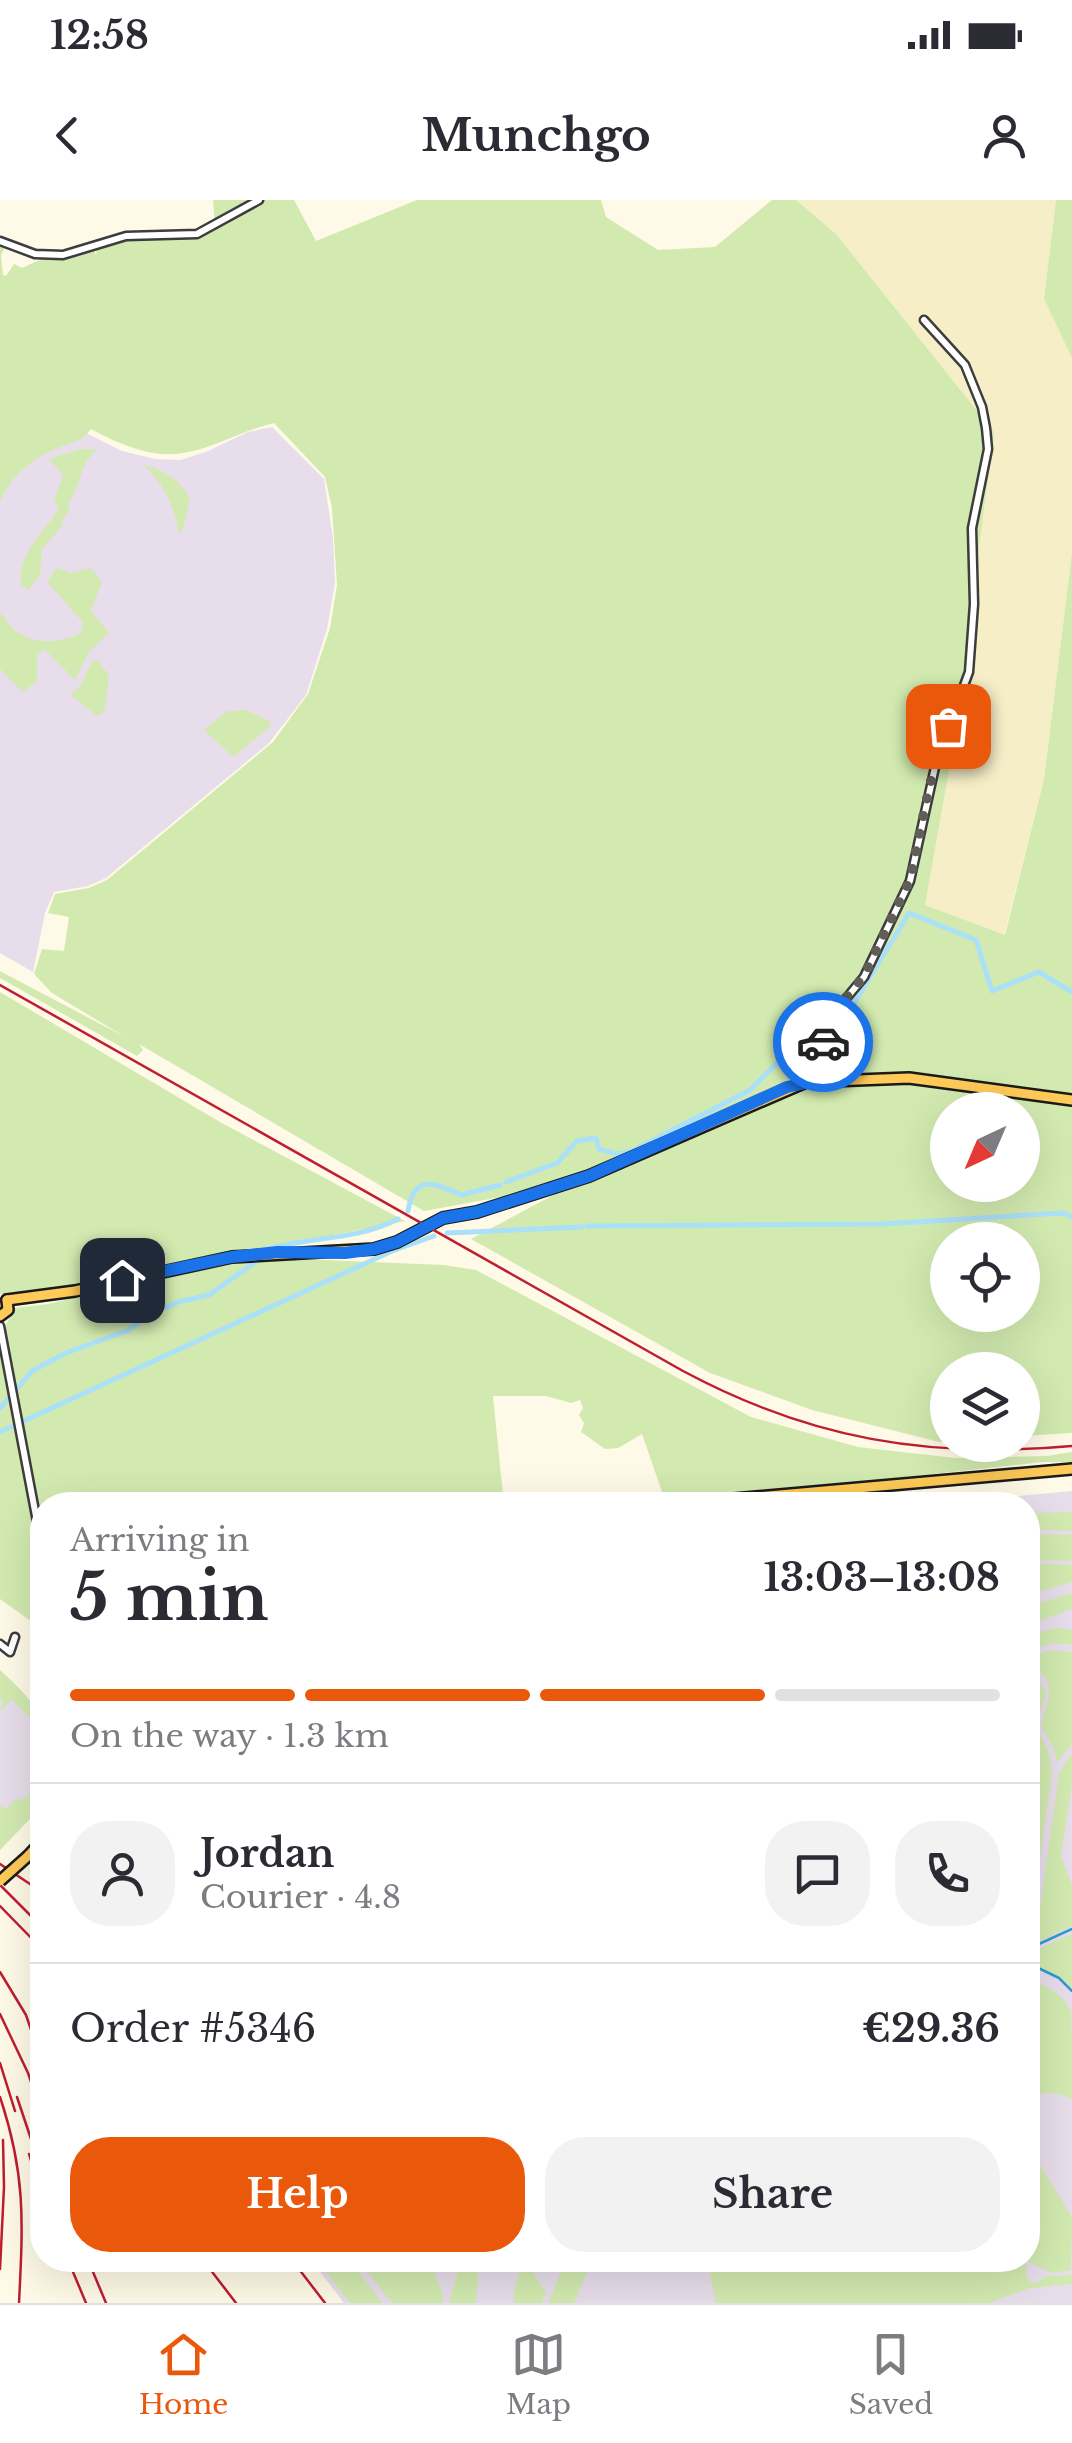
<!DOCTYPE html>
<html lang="en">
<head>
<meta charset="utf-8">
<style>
  :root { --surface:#fff; --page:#f2f2f3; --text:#2b2b33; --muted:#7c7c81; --line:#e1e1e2; --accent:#ea580c }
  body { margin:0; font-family:"Libre Baskerville",serif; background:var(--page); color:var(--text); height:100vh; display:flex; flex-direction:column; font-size:38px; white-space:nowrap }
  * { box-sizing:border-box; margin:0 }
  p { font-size:32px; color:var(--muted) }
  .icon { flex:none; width:55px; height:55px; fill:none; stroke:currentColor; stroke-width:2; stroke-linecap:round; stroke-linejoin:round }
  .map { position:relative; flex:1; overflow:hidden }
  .details { position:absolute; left:30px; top:1292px; width:1010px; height:780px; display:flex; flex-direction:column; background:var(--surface); border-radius:40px; box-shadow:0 10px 40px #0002 }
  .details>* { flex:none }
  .needle { width:65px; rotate:224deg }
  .fabs { position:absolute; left:930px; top:892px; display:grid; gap:20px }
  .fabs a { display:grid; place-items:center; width:110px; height:110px; border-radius:50%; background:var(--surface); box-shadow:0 10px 40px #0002; font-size:50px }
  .pin { position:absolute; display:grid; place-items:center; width:85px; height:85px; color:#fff; margin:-42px; border-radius:20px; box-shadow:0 5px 15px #0006 }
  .courier { position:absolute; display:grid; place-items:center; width:100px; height:100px; margin:-50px; border:8px solid #1a73e8; border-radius:50%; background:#fff; color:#222; box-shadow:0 2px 12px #0007 }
  .head em { font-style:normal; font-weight:700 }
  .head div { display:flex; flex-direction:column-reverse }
  .head { display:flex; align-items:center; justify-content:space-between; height:170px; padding:0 40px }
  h1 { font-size:65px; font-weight:700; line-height:75px }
  .bar { display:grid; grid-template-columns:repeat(4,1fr); gap:15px 10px; align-content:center; height:120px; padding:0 40px }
  .bar i { height:12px; border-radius:8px; background:var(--line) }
  .bar .active { background:var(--accent) }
  .bar p { grid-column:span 4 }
  .line { display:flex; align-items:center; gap:25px; padding:0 40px; border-top:2px solid var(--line) }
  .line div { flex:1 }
  .round { display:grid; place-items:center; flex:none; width:105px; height:105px; border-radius:40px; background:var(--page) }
  .cta { display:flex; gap:20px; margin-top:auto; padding:20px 40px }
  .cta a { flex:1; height:115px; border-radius:40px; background:var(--accent); color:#fff; font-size:40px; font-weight:700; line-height:115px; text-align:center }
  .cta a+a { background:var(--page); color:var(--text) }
  .status { display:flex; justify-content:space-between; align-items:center; height:70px; padding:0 50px; background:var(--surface); direction:ltr }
  .status svg { height:28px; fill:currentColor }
  header { display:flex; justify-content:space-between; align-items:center; height:130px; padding:0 40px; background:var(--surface); font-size:45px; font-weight:700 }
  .tab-bar { display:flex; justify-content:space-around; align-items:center; height:140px; border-top:2px solid var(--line); background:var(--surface); font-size:28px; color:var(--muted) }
  .tab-bar a { display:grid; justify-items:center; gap:5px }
  .tab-bar .active { color:var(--accent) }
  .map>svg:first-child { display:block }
  .industrial { fill:#e8ddea }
  .farmland { fill:#f5eec7 }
  .green { fill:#d2eab0; fill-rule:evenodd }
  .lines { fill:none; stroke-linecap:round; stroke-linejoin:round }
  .stream { stroke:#2e9cd2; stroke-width:2.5 }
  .canal { stroke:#aae0f8; stroke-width:5 }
  .minor-casing { stroke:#3d3d3d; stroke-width:11 }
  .major-casing { stroke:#1b1b1b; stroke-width:14 }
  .minor { stroke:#fff; stroke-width:6 }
  .major { stroke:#feca58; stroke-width:9 }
  .rail { stroke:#be1e31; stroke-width:2.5 }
  .major-bridge-casing { stroke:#1b1b1b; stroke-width:14; stroke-linecap:butt }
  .major-bridge { stroke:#feca58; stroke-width:9 }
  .done { stroke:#605e57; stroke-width:10; stroke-dasharray:0 18 }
  .route { stroke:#1a73e8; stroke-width:12 }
</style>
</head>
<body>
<div class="status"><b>12:58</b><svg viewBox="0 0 49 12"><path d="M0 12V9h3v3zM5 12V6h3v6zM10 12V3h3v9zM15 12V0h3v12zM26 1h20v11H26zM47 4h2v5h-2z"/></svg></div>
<header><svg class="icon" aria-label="back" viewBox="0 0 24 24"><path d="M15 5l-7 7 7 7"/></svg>Munchgo<svg class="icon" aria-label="person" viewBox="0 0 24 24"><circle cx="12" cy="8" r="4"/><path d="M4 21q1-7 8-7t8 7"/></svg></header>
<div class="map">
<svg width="1072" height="2103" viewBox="0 0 1072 2103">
  <rect width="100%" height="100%" fill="#fff9e7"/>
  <g class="industrial">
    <polygon points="272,227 324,279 333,338 335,383 327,429 306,495 269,543 106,678 88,686 54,692 45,713 33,772 0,753 0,289 45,246 86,233 122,251 155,259 181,260 208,251 248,232"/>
    <polygon points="1072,1291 1072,2103 344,2103 311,2060 1028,2060 1028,1305 922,1305"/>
    <polygon points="0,1478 42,1519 42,1606 0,1650"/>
  </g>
  <polygon class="farmland" points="796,0 1056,0 1044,99 1072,158 1072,352 1044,579 1004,736 925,705 954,543 994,232 836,34"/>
  <g class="green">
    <path d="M213,0h81l22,41 101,-41h184l5,17 52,33 57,-3 57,-47h24l40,34 158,198 -40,311 -29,162 80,30 39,-156 28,-227v881l-49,3 -1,-66h-74l-1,72h-8l-127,-32 -102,-37 -239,-134 105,-56 -152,28 -285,-167 4,6 -6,6 -137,-78v-7l125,66 -73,-44 -18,-19 8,-25 22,2 5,-34 -21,-4 7,-19 34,-6 18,-8 166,-138 35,-48 22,-66 7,-43 -5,-77 -7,-31 -51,-54c-31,7 -60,25 -91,30 -31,6 -66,-10 -92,-24 -9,13 -18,13 -33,19 -25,9 -48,29 -58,54v-258l5,3 -4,8 2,20 3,1 8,-12 8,4 22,-10 49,-10 3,7 1,-8 26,-9 74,-2 18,-9zM948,910h74v75h-74zM948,1040h74v75h-74z"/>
    <polygon points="1056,0 1072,0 1072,158 1044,99"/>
    <path d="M81,249l16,1c-20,15 -14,36 -29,53l1,8 -8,11 2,3 -21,24 -2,26 -12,15 -7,-5c-4,-32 23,-52 38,-77l-5,-8 9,-25 -14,-16z"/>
    <path d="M143,264c21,7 35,14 47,34l-7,32 -4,4c-5,-29 -15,-49 -36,-70z"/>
    <path d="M56,368l16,5 18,-5 12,13 -11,30 18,22 -20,19 -14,28 -30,-30 -8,4v28l-15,10 -22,-23v-56c6,6 10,14 17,19 19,13 44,11 64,1l2,-11 -36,-40z"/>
    <polygon points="97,459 109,476 105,511 97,516 71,495 81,485 92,461"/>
    <polygon points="246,510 269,521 271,526 233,557 204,530 227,511"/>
    <polygon points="0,792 220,922 405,1021 66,1088 0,1094"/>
    <polygon points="275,1058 444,1065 476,1070 751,1217 858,1247 955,1258 1047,1256 1072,1252 1072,1262 1043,1262 768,1292 662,1292 642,1234 618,1248 605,1249 581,1232 584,1223 579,1215 583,1208 580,1200 571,1203 546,1196 493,1196 504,1305 42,1305 42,1429 0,1399 0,1134 4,1136 6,1125 14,1108 48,1104 211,1065"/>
    <polygon points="1072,1312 1072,1331 1028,1329 1028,1313"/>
    <polygon points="1028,1334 1072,1335 1072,1361 1028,1360"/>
    <polygon points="1028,1363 1072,1365 1072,1382 1028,1395"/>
    <polygon points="1072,1393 1072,1409 1028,1425 1028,1407"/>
    <polygon points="1057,1428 1072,1430 1072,1445 1053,1443 1028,1451 1028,1435"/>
    <path d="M1050,1450l22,2v92l-15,18 -3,-14 -13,-22c6,-28 20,-44 -13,-63v-5z"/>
    <path d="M0,1470c16,15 43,38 42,60l-30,-30 -12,11 3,-10 -3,-3z"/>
    <polygon points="1028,1470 1037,1476 1046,1494 1035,1524 1049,1553 1052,1574 1040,1659 1028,1648"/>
    <polygon points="1072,1553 1072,1585 1061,1655 1072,1686 1072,1726 1028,1747 1028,1725 1039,1716 1059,1573"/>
    <polygon points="42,1580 42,1606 0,1650 0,1604 6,1609 17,1598 22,1601"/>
    <polygon points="1072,1734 1072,1789 1064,1780 1028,1761 1028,1754"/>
    <path d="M1028,1780c16,4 37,15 43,32 1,14 1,69 1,88 -15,-9 -30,-10 -44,1z"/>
    <polygon points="1028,1946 1072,2017 1071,2070 1051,2073 1025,2060"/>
    <polygon points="317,2060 350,2060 382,2103 350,2103"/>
    <path d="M358,2060h77c-4,17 8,26 8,43h-51z"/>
    <polygon points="461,2060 479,2060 476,2103 449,2103"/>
    <polygon points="522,2060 526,2060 546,2093 542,2103 515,2103 513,2097"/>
    <polygon points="566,2060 592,2060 574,2103 548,2103"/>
    <polygon points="707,2060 1019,2060 1027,2066 1026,2075 1031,2083 1038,2082 1045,2076 1072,2075 1072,2084 1030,2088 989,2103 716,2103"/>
  </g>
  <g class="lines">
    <g class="stream">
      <polyline points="1028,1749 1072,1729"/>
      <polyline points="1028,1763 1059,1778 1072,1791"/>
      <polyline points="321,2062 326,2060"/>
    </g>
    <g class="canal">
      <polyline points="826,837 838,830 909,713 976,740 992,791 1039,772 1072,792"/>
      <polyline points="506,982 557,963 577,941 596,938 599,949 617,954 630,952 750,890 794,846 819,838"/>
      <path d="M408,1011c6,-37 26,-29 53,-16l39,-10"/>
      <polyline points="587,1026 882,1024 1063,1013 1072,1017"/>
      <polyline points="447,1033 582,1027"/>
      <path d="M261,1051c45,-15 92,-9 137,-32"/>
      <polyline points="0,1208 32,1171 66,1153 129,1130 146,1116 178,1102 209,1095 261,1058"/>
      <polyline points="0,1232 392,1051 434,1036"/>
    </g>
    <g class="minor-casing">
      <g id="minor">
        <polyline points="0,41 35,54 63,55 126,36 197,34 259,0"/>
        <polyline points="820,880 824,825 864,777 910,681 937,558 969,472 974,404 972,328 988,249 986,228 982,207 965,165 924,120"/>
        <polyline points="0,1126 42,1348"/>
        <polyline points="0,1444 10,1452 15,1437"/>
      </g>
    </g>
    <g class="major-casing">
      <g id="major">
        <polyline points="7,1100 75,1091 232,1057 374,1049 397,1042 443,1018 477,1012 589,976 806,882 909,878 1072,900"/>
        <polyline points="0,1116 8,1110 7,1100"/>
        <polyline points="666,1305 1072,1269"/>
        <polyline points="28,1656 42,1641"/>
      </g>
    </g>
    <use href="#minor" class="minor"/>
    <use href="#major" class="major"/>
    <g class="rail">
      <path d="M0,785l683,386c127,68 245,88 389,75"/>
      <polyline points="0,1664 42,1692"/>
      <polyline points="0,1685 42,1727"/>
      <polyline points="0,1706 42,1749"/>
      <polyline points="0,1772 26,1815 42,1862"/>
      <polyline points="0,1814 28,1873 42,1914"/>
      <polyline points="0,1863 15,1911"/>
      <path d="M0,1897c26,78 23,125 19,206"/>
      <polyline points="17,1897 39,1963"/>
      <polyline points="29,1954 42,1997"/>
      <polyline points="68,2060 86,2103"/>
      <polyline points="88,2060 106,2103"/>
      <polyline points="203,2060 236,2103"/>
      <polyline points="292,2060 325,2103"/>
      <polyline points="0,2069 4,1987 3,1940"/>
    </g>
    <g class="major-bridge-casing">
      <polyline id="major-bridge" points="0,1681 28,1656"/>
    </g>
    <use href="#major-bridge" class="major-bridge"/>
  </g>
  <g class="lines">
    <polyline class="done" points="823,842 824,825 864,776 910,680 930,584 948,526"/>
    <polyline class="route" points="122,1080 232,1057 278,1052 345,1053 374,1049 397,1042 443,1018 477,1012 589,976 787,887 820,880 823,842"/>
  </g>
</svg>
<div class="fabs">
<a><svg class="needle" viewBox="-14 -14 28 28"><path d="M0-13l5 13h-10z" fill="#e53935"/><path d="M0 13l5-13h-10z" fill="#7c7c81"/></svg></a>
<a><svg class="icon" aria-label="locate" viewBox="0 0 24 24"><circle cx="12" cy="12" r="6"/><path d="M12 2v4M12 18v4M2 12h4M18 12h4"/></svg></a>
<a><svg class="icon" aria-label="layers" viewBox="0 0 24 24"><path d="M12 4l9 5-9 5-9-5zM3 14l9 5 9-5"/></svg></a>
</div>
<div class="pin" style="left:948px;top:526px;background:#ea580c"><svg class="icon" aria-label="bag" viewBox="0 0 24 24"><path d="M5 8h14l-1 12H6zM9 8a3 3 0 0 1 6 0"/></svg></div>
<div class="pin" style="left:122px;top:1080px;background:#1f2937"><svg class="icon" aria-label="home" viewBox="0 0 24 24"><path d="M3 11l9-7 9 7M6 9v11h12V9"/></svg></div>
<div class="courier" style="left:823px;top:842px"><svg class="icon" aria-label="car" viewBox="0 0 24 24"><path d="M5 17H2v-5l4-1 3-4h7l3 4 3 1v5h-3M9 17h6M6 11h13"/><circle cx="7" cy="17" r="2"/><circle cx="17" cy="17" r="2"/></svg></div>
<section class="details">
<div class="head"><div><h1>5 min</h1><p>Arriving in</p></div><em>13:03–13:08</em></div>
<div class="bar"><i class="active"></i><i class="active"></i><i class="active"></i><i></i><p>On the way · 1.3 km</p></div>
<div class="line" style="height:180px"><a class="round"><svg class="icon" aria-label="person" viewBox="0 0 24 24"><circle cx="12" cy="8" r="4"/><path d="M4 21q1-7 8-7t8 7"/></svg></a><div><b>Jordan</b><p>Courier · 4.8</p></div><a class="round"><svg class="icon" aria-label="chat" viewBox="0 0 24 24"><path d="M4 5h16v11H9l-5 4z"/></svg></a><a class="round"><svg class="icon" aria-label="phone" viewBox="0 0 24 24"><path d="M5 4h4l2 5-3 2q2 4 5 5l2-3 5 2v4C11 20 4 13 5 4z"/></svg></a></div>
<div class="line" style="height:130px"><div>Order #5346</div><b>€29.36</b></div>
<div class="cta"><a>Help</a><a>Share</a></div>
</section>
</div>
<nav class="tab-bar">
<a class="active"><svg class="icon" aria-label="home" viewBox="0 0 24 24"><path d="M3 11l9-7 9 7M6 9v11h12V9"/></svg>Home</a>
<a><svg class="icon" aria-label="map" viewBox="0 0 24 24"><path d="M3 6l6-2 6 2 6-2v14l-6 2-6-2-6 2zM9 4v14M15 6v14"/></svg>Map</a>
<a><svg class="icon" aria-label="saved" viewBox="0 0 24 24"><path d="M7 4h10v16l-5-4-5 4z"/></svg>Saved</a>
</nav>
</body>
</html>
